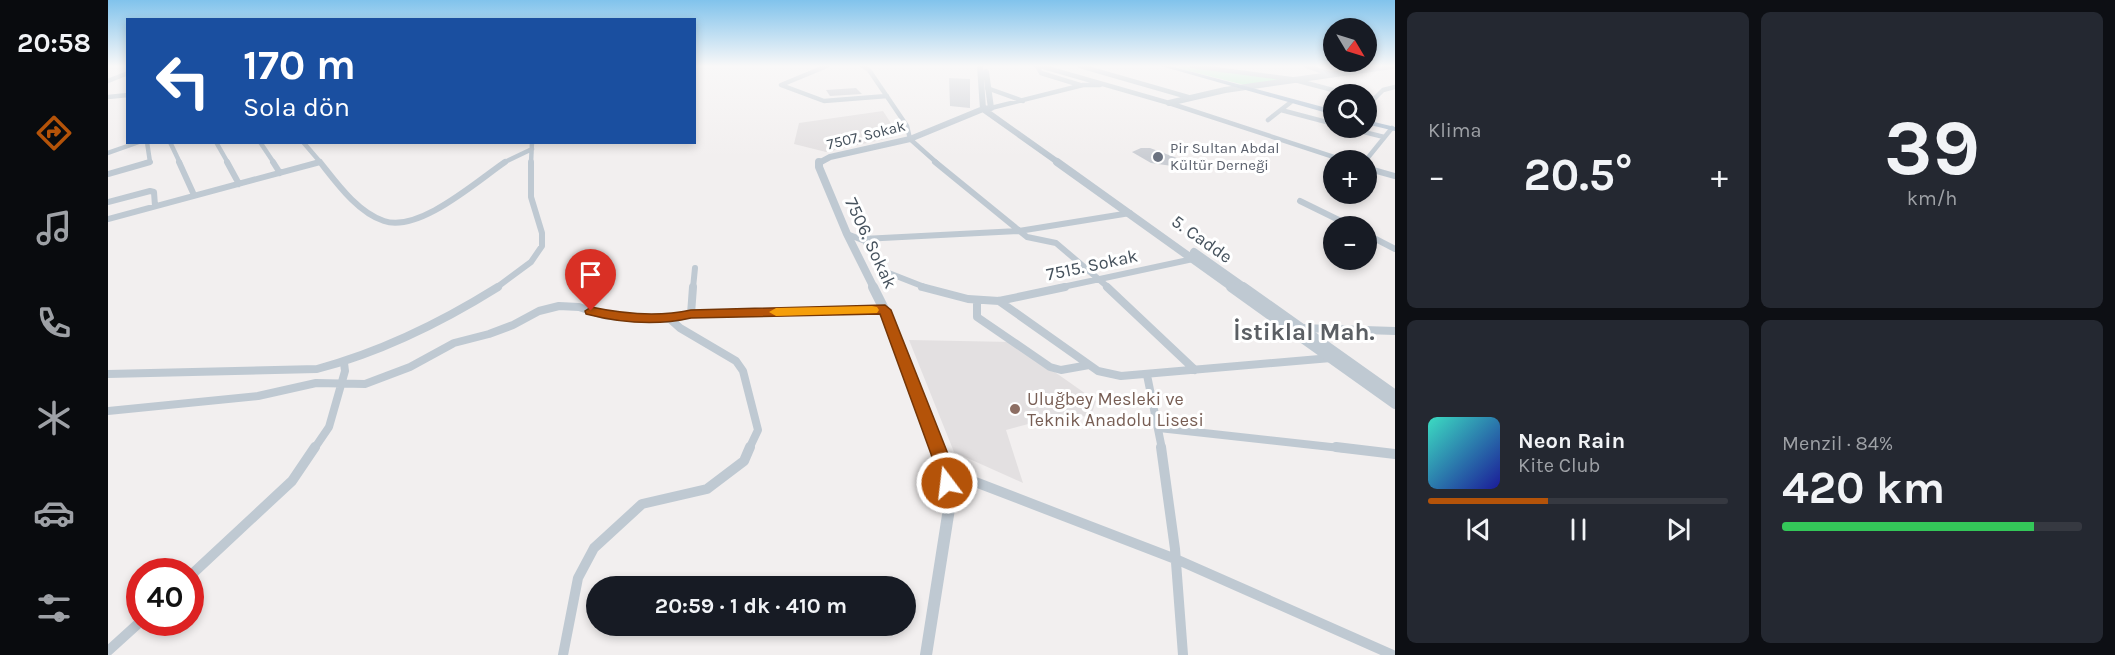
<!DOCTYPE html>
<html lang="tr">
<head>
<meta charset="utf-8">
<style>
	body { margin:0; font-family:Karla,sans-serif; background:#242831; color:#f1f3f6; height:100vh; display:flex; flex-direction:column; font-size:22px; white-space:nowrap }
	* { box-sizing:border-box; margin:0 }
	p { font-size:20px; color:#9ea1a6 }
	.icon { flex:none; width:33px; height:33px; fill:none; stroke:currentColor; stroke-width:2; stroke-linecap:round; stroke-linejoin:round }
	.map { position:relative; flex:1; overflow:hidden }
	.panel { display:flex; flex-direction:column; gap:12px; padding:12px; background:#0d0f14; width:720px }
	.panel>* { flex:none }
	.top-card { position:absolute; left:18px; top:18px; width:570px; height:126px; border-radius:0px; box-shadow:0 3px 9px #0003; background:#1a4fa0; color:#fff; overflow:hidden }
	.needle { width:39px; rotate:128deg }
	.buttons { position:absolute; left:1215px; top:18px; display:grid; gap:12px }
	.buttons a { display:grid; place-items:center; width:54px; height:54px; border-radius:50%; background:#171b24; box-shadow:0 3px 9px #0003; font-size:30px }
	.speed { position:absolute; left:18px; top:558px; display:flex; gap:12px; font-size:30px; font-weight:700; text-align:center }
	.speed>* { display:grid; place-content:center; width:78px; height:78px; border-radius:50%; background:#171b24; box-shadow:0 3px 9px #0003; line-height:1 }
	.speed .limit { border:9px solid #d22; background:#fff; color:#111 }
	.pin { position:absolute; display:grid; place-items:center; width:51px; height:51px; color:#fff; margin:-62px -26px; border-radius:50% 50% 50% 0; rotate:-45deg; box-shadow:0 0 6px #0007 }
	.pin .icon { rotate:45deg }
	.me { position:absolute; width:66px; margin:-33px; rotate:345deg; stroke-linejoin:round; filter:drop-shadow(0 0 4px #0008) }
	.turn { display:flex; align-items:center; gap:21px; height:126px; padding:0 18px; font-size:27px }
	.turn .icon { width:78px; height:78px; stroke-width:2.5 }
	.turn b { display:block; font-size:42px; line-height:51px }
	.big { font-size:45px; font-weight:700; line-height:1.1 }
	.panel .card { flex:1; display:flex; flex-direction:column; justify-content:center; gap:9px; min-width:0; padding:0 21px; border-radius:9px; background:#242831 }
	.panel .dial { align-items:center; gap:0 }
	.dial b { font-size:78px; line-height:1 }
	.song { display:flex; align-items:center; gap:18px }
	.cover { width:72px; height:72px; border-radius:9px; background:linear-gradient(135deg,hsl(170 70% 55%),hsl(240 70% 35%)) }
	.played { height:6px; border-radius:3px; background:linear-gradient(90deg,#b45309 40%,#363941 40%) }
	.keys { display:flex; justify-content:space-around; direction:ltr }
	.heat { display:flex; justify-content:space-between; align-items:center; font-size:33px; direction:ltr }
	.charge { height:9px; border-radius:4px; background:linear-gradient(90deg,#34c759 84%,#363941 0) }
	.panel .tiles { flex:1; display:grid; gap:12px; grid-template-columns:repeat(2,1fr) }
	.trip { position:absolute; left:478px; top:576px; width:330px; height:60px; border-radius:30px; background:#171b24; box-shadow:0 3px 9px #0003; font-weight:700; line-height:60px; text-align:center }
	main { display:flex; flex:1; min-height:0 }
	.tabs { display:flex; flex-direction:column; width:108px; justify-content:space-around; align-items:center; background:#090b0e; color:#9ea1a6 }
	.tabs .icon { width:42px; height:42px }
	.tabs .selected { color:#b45309 }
	.tabs b { font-size:27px; color:#f1f3f6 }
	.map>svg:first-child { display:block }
	.education { fill:#e3e0e1 }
	.green { fill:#bbf1d0 }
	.building { fill:#cbced4 }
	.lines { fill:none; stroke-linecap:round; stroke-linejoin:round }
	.minor-far3 { stroke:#bfc9d2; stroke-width:4.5 }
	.minor-far2 { stroke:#bfc9d2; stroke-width:6 }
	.minor-far1 { stroke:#bfc9d2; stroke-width:8 }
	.minor { stroke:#bfc9d2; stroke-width:10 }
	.tertiary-far3 { stroke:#bfc9d2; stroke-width:6 }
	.tertiary-far2 { stroke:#bfc9d2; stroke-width:8 }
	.tertiary-far1 { stroke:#bfc9d2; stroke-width:10 }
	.tertiary { stroke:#bfc9d2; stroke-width:12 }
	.primary { fill:#adbecf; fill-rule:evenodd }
	.route { fill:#b45309; stroke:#753606; stroke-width:1.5 }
	.slow { fill:#f59e0b }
	.worship-dot { fill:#6b7280; stroke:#fff; stroke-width:2 }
	.education-dot { fill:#8d6e63; stroke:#fff; stroke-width:2 }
	.labels { text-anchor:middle; stroke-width:6; stroke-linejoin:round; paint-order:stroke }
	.far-street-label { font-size:15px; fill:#46525d; stroke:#fff }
	.far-worship-label { font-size:15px; fill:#5b616d; stroke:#fff; text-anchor:start }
	.street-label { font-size:18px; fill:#46525d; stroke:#fff }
	.education-label { font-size:18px; fill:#785e54; stroke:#fff; text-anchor:start }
	.district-label { font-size:24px; font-weight:bold; fill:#5b5f64; stroke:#fff }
</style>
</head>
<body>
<main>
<nav class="tabs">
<b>20:58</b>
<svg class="icon selected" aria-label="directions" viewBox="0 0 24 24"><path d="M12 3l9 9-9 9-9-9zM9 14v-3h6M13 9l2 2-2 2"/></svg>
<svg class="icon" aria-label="music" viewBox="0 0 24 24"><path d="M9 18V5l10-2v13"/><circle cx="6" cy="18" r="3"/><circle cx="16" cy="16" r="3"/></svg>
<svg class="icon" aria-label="phone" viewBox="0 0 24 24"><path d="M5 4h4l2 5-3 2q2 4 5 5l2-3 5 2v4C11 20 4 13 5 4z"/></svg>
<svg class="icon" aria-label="climate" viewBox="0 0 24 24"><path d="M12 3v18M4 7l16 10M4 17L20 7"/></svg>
<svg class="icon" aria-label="car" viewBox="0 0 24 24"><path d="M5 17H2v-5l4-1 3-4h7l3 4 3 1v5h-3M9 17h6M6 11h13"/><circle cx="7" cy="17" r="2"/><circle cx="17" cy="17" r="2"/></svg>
<svg class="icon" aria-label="filters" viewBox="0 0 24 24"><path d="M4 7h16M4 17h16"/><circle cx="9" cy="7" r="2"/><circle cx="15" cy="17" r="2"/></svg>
</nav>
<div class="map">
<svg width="1287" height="655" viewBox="0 0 1287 655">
	<rect width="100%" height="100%" fill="#f2efef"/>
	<path class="education" d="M775,111L788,131L786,137L718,152L686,144L691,123Z
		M801,340L904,342L988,401L983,416L943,418L898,430L915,483L846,452Z"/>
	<path class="green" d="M1074,66L1175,79L1136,85L1070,68Z"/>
	<path class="building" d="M841,78L862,79V108L842,106Z
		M748,88L754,94L722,96L718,90Z
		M1033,148H1042L1093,167L1092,170L1043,163L1024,152Z"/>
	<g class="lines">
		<path class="minor-far3" d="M719,66L673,85L716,101L779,96
			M755,66L761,70L799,126L802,139L829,163
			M929,66L933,73L972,85
			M932,66L1061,103L1235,160
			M972,66L1080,97
			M1084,66L1183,79L1240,94
			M1199,66L1225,75
			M0,81L20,73
			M879,88L915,101
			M0,97L20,95
			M1258,107L1275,90L1287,87
			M883,108L975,85H992
			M1173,110L1226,124
			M1160,120L1183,102
			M1240,128L1276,137
			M62,142L72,163
			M108,142L120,163
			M152,142L166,163
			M195,142L213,163
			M0,153L31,142
			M1258,160L1284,128
			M37,163L42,162L39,142
			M207,163L212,162
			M395,163L424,149
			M423,163L424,142"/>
		<path class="minor-far2" d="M71,162L86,195
			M119,162L131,184
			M165,162L172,173
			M212,162C228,182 249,212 276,221C311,233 369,181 397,162
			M827,162L919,237L948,243L1001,288
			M1258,168L1287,176
			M0,174L42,162
			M1192,201L1243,226
			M0,202L42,191L46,192L47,206
			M0,219L212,162
			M739,234L757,241L773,270L819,288
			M1258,234L1287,249
			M755,239L911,231L1022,213
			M388,288L423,262L434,246V233L423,197V162
			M585,288L587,268
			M950,288L1085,259"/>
		<path class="minor-far1" d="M814,287L860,299L891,301L957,287
			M999,287L1087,370
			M869,301V317L942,367L953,370L981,365
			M891,301L990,371L1013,376L1223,358
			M583,314L585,287
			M562,319L572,328L628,361L635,371L650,430L641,449
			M1193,328L1287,331
			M0,374L209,369C273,352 334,322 390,287
			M1039,375L1054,449
			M0,411L150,396L208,383L257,384L302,367L346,343L381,334L405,325L431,311L451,306L471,307L495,315L511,317L562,319L583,314L777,310
			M1051,428L1241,449
			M206,449L221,427L237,371L236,363"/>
		<path class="minor" d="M1053,447L1067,549L1075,655
			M1228,447L1287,454
			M836,470L1070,560L1285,655
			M82,576L184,481L207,447
			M0,651L32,622
			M455,655L470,578L486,548L534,504L599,489L636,461L642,447"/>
		<path class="tertiary-far3" d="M872,66L875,109L951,163
			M878,72L883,108
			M1061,103L1117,90L1284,66
			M711,163L722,157L802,139L875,109L883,108"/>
		<path class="tertiary-far2" d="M711,162V167L739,234L766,288
			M949,162L1125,288
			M1086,252L1137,288"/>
		<path class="tertiary-far1" d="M765,287L783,323L830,449
			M1123,287L1287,404
			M1135,287L1287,395"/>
		<path class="tertiary" d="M818,655L843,496L830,447"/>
		<path class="primary" d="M1053,66H1062L1226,110V115Z
			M1258,120L1287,127V131L1258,124Z"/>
	</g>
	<linearGradient id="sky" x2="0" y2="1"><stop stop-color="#81c3ec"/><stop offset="0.42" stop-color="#f9f8f8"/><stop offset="1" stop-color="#f9f8f8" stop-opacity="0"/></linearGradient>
	<rect width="1287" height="157" fill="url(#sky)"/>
	<path class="route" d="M777,305L783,310L840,454L848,483L845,488L839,490L833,488L823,454L772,314L583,318C548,326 513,323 478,314L477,311L483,307C516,314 550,317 583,310Z"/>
	<path class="slow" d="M764,306L769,307L771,310L769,313L668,316L661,312L668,308Z"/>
	<circle class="worship-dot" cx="1050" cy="157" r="6"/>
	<circle class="education-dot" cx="907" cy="409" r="6"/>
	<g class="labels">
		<g class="far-street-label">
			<text transform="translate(758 135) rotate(-14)" y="5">7507. Sokak</text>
		</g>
		<g class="far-worship-label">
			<text x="1062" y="153">Pir Sultan Abdal<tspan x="1062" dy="17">Kültür Derneği</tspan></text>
		</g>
		<g class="street-label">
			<text transform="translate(1094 239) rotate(35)" y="6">5. Cadde</text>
			<text transform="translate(763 243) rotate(65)" y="6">7506. Sokak</text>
			<text transform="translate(984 265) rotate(-12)" y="6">7515. Sokak</text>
		</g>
		<g class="education-label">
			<text x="919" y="405">Uluğbey Mesleki ve<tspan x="919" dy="21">Teknik Anadolu Lisesi</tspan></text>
		</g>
		<g class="district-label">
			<text x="1196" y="340">İstiklal Mah.</text>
		</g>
	</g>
</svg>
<div class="buttons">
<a><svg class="needle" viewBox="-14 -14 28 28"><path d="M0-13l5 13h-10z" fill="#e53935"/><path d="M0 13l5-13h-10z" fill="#9ea1a6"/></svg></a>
<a><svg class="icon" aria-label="search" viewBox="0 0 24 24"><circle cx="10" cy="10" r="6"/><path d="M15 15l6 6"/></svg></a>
<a>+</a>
<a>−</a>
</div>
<div class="speed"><div class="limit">40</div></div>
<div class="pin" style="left:483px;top:311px;background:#d93025"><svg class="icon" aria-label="arrive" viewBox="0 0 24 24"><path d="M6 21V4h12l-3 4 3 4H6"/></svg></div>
<svg class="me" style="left:839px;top:483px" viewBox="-20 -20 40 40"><circle r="17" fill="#b45309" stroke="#fff" stroke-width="3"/><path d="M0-11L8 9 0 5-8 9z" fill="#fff"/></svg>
<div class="trip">20:59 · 1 dk · 410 m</div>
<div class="top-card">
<div class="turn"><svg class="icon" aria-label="left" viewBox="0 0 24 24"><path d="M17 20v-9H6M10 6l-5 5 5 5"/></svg><div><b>170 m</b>Sola dön</div></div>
</div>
</div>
<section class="panel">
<div class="tiles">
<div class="card"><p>Klima</p>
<div class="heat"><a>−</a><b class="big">20.5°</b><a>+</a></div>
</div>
<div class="card dial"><b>39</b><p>km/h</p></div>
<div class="card">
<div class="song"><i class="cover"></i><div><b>Neon Rain</b><p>Kite Club</p></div></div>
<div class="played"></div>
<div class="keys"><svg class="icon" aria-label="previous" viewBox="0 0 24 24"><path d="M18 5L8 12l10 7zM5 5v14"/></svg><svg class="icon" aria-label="pause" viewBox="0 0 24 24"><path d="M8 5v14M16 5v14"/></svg><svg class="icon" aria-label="next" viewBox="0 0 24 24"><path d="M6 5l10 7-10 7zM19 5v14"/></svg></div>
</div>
<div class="card"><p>Menzil · 84%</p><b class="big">420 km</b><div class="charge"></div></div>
</div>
</section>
</main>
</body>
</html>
